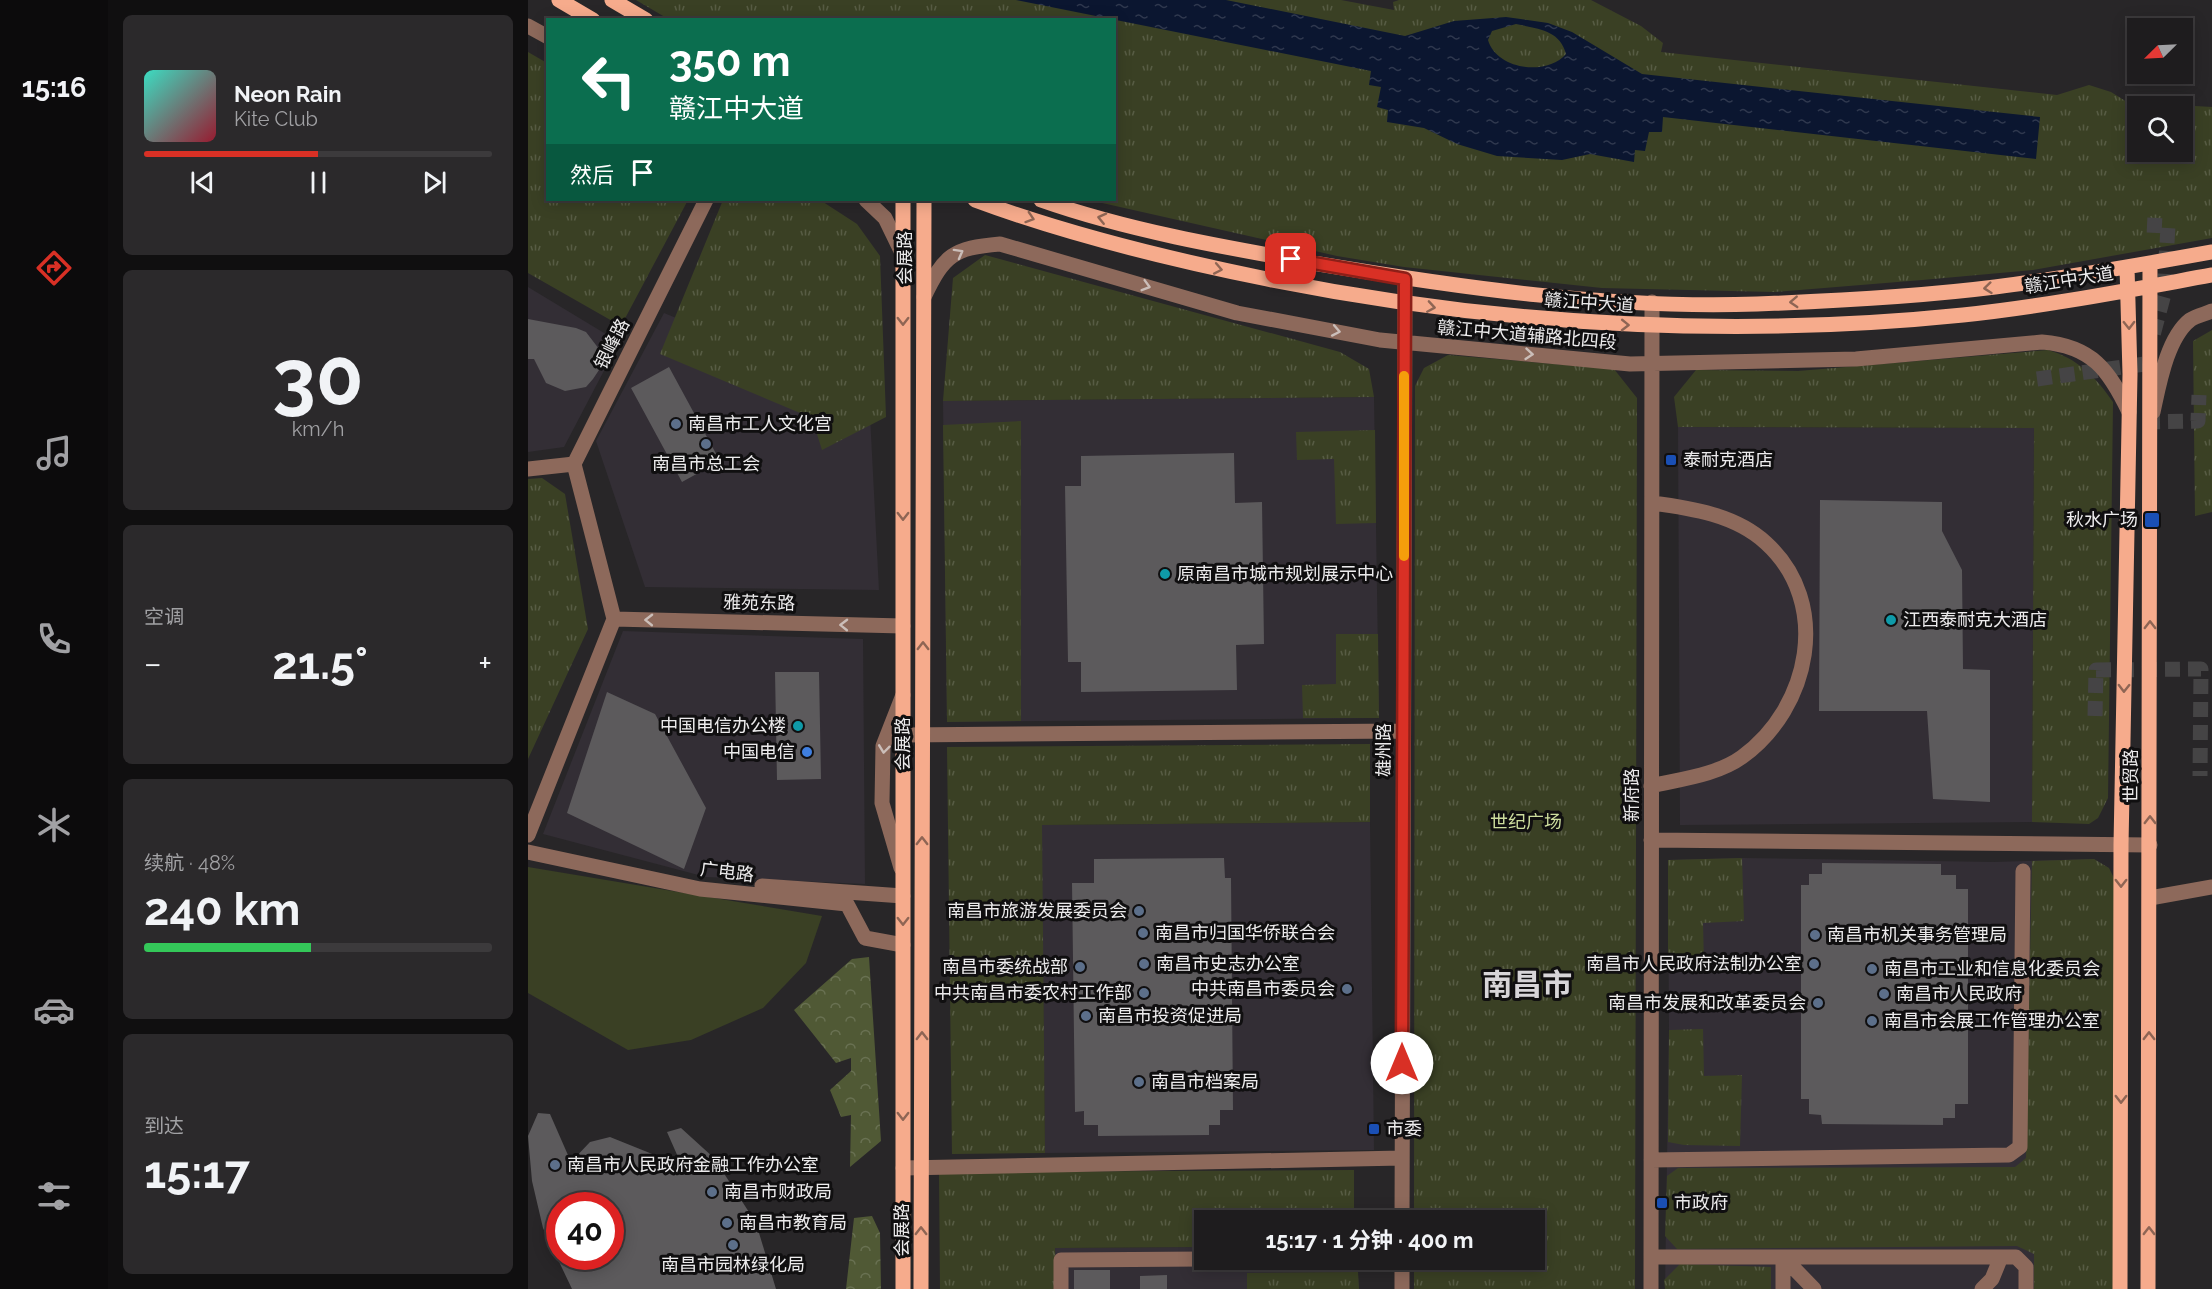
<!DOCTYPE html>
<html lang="zh">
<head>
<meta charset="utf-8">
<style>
	body { margin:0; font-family:Raleway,"Noto Sans SC",sans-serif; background:#2b292b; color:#f1f3f6; height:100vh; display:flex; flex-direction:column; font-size:22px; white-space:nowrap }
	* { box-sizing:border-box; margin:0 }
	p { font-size:20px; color:#a1a1a4 }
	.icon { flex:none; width:33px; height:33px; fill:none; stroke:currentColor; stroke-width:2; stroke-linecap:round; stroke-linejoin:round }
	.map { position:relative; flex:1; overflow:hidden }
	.panel { display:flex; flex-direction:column; gap:15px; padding:15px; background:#100f10; width:420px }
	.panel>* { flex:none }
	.banner { position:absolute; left:18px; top:18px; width:570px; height:183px; border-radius:0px; box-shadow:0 3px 15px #0003,0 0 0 2px #3c3a3c; background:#0b6e4f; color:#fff; overflow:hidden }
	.needle { width:39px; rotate:246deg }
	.buttons { position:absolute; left:1599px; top:18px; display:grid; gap:12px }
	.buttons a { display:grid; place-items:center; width:66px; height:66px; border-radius:0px; background:#1e1c1e; box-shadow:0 3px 15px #0003,0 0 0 2px #3c3a3c; font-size:30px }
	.speed { position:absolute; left:18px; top:1192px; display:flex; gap:12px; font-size:30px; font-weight:700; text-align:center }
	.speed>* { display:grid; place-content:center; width:78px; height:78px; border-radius:50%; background:#1e1c1e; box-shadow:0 3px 15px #0003,0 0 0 2px #3c3a3c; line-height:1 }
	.speed .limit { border:9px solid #d22; background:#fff; color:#111 }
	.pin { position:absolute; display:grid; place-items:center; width:51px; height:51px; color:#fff; margin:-26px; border-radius:12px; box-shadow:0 3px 9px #0006 }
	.me { position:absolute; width:66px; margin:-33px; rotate:0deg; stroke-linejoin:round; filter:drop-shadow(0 0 4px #0008) }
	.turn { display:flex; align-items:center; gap:21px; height:126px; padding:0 24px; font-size:27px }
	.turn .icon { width:78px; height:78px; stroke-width:2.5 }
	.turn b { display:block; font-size:42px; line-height:51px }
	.then { display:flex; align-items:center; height:57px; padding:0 24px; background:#0003; gap:12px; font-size:22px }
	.big { font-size:45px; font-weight:700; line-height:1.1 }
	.panel .widget { flex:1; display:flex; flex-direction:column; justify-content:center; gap:9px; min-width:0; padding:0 21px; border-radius:9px; background:#2b292b }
	.panel .dial { align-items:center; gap:0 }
	.dial b { font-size:78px; line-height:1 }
	.song { display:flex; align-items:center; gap:18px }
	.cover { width:72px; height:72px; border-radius:9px; background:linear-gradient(135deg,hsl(170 70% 55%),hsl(350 70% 35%)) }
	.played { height:6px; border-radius:3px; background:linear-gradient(90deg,#d93025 50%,#3c3a3c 50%) }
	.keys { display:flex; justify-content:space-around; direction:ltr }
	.heat { display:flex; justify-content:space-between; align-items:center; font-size:33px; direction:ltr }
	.charge { height:9px; border-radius:4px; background:linear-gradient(90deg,#34c759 48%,#3c3a3c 0) }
	.trip { position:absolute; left:666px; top:1210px; width:351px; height:60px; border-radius:0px; background:#1e1c1e; box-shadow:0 3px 15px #0003,0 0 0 2px #3c3a3c; font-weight:700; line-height:60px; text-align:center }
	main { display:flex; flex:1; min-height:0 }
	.dock { display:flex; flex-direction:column; width:108px; justify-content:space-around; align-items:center; background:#0c0b0c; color:#a1a1a4 }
	.dock .icon { width:42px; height:42px }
	.dock .on { color:#d93025 }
	.dock b { font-size:27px; color:#f1f3f6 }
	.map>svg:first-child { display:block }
	.built { fill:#332e35 }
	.grass { fill:#3a4024 }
	.forest { fill:url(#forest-crowns) }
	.park { fill:url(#park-tufts); fill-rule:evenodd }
	.water { fill:url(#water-ripples); fill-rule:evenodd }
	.building { fill:#5c5a5c; fill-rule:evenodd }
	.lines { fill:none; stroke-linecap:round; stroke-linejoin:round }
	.minor-tunnel { stroke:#454445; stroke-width:15; stroke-dasharray:15 8; stroke-linecap:butt }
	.minor { stroke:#8d695b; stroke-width:15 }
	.major { stroke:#f6ab8c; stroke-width:15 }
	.oneway { stroke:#8e6554 }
	.oneway2 { stroke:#cbbeb9 }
	.route-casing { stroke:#8d1f18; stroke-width:15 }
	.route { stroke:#d93025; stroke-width:10 }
	.slow { stroke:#f59e0b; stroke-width:10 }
	.service-dot { fill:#5c6f8a; stroke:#100f10; stroke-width:2 }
	.transit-dot { fill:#1a4fb4; stroke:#100f10; stroke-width:2 }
	.culture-dot { fill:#0f9aa8; stroke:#100f10; stroke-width:2 }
	.shop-dot { fill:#3f7fe0; stroke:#100f10; stroke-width:2 }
	.labels { text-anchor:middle; stroke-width:6; stroke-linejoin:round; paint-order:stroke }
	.street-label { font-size:18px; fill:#ecebec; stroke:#100f10 }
	.poi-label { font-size:18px; fill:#ecebec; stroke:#100f10; text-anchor:start }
	.park-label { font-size:18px; fill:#cddd9d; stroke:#100f10 }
	.town-label { font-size:30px; font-weight:bold; fill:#d7d5d8; stroke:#100f10 }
</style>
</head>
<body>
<main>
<nav class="dock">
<b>15:16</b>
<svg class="icon on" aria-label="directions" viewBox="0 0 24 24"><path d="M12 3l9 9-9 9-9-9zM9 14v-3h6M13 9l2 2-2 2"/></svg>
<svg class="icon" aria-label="music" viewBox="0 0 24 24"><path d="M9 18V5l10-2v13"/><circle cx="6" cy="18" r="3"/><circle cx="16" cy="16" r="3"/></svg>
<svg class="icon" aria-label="phone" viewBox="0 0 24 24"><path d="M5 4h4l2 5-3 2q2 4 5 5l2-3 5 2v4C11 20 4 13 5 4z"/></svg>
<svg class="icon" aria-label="climate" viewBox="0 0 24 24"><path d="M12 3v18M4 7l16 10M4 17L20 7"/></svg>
<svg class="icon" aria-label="car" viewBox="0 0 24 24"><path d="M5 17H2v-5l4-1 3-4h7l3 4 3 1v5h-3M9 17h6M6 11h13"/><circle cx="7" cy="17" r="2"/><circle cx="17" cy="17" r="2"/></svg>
<svg class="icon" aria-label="filters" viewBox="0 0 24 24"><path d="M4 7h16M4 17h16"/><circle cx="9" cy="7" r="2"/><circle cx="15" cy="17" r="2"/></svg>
</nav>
<section class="panel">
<div class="widget">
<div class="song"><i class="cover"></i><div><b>Neon Rain</b><p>Kite Club</p></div></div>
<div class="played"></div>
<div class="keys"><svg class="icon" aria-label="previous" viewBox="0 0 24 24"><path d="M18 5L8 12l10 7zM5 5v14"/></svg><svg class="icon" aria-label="pause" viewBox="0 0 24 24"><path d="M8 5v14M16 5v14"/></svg><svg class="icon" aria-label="next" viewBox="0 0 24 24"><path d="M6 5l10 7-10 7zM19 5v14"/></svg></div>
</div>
<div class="widget dial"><b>30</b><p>km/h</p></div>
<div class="widget"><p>空调</p>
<div class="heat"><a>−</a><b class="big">21.5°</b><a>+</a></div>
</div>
<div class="widget"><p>续航 · 48%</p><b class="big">240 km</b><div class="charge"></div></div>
<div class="widget"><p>到达</p><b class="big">15:17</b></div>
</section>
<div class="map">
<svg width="1684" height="1289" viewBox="0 0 1684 1289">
	<defs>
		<pattern id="forest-crowns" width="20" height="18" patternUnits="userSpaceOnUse" patternTransform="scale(1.5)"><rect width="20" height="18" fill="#505935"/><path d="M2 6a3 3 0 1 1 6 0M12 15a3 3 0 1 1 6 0" fill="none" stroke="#697152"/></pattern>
		<pattern id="park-tufts" width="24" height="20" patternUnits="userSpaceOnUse" patternTransform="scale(1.5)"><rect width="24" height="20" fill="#3a4024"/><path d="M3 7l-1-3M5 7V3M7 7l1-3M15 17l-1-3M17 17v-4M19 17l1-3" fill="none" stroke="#575c44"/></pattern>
		<pattern id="water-ripples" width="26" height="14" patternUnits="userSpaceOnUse" patternTransform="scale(1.5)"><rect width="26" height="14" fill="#0b1630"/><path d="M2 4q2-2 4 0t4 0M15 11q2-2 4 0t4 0" fill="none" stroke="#2f384e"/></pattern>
	</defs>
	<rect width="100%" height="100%" fill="#282628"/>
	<path class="built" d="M0,287L91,342L36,447L0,452Z
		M136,313L341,396L351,590L117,587L68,441Z
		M846,397L851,718L419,722L415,401Z
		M1150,427L1506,428L1504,822L1152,825Z
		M95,631L335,639L337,884L178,877L15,834Z
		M842,822L846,1150L517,1153L513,825Z
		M1214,858L1466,862L1566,859L1581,868L1587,1289H1137L1141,1030L1140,860Z
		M676,1247V1260H829L831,1289H528L527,1248Z"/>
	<path class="grass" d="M0,867L294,916L278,963L235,1008L163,1040L100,1050L0,993Z"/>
	<path class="forest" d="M341,957L353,1141L322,1167L323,1115L313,1117L302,1090L323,1071V1058L308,1063L266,1010L324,959Z
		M344,1216L352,1233L353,1289H318L326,1218Z"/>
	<path class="park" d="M108,0H813L866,10L865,2L871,0H1063L1113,26L1135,43L1133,52L1529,95L1561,85L1583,92L1599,102L1684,107V238L1505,270L1394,280L1247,292L1074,288L876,267L809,256L561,200H586V20H142ZM1610,106H1654V152H1610Z
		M0,52L19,63L20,200H160L93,326L0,273Z
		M195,200H292L329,224L352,256L358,417L294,450L284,418L132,354Z
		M457,255L812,352L841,369L846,397L415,401L425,278Z
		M1684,330V512L1667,516L1665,341Z
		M1520,350C1549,358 1568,377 1585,402L1580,798L1570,818L1561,824L1504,822L1506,428L1150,427L1146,397L1168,370L1270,371Z
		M920,355L1086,369L1109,398L1107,1289H886V1260H1006V1221H886L887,386L896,368Z
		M493,421V721L419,722L415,425Z
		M847,430L848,523L808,524L806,459L769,460L768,432Z
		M14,478L37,494L60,629L0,759V479Z
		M808,634H850L851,718H775L774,685L808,684Z
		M842,744V822L514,825L517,1153L424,1154L419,747Z
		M1214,858L1216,921L1175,923L1176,964L1140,963V860Z
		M1566,859L1581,868L1586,878L1587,1289H1506V1254L1489,1246L1149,1249L1137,1236L1139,1176L1150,1168L1487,1167L1498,1158L1504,861Z
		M1175,1029L1176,1076L1214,1075L1212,1146L1156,1145L1140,1142L1141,1030Z
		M826,1170V1221H676V1247L527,1248L528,1289H412L411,1172Z
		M1152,1264L1243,1267V1289H1137L1136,1280Z
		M830,1272L831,1289H719V1273Z"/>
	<path class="water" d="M488,0H698L877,36L926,21L978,17L1020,23L1044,32L1114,74L1512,117L1508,159L1135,117L1134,132H1121L1117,151L1107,150L1106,162L1062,154L1034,160L969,156L929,144L896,128L859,122L860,110L849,107L853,87L841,85L843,71ZM988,24C1010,29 1032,30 1038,54C1018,77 968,69 960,40L964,31Z"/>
	<path class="building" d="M0,319L48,328L58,332L71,349V370L65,379L58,387L37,391L18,383L6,359H0Z
		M141,367L192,461L154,482L103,388Z
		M706,453L707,503L734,502L736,644L708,645L709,690L553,692V662H540L537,486H553V456Z
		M1292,500L1414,502V531L1434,570L1435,669L1462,670V802L1405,799L1399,711H1291Z
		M247,672H291L293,779L249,780Z
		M79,692L127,714L178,808L156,869L39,813Z
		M696,858L697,878H703L705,1110H692V1125H681V1135L570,1136V1125H556V1111L547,1112L544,883H566V859Z
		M1294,863L1413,864V875H1428V889H1440V1104H1427V1118H1415V1125L1294,1124L1293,1115L1281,1114V1099H1273V885H1281V874H1294Z
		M10,1113L22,1114L43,1162L62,1142L82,1137L154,1166L139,1132L153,1128L186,1158L228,1223L248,1289H44L15,1228L4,1181L0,1136ZM32,1206H82V1257H32Z
		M546,1270H582V1289H546Z
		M639,1275V1289H612V1276Z"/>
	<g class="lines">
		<path class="minor-tunnel" d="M1619,225L1640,226L1636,294L1625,335
			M1509,379L1617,364
			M1617,422L1670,421L1671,395
			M1567,716L1568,670L1673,669L1672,776"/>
		<path class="minor" d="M0,26L20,37
			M338,200L357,218L374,253
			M396,297C416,255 425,248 472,244L709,313L852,340L1102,364L1328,359L1514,342C1564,346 1581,370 1601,412
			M1625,412C1631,385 1639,338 1662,320C1668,316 1677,314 1684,311
			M0,469L46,464L178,200
			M86,619L375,626
			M375,735L875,731
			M1123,786C1153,779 1189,775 1214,757C1282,708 1304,603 1238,543C1208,515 1163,508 1124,503
			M0,835L86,619L46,464
			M1123,840L1622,845
			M0,852L172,889L319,904L337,938L375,945
			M373,868L354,803L355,746L375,695
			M234,886L375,896
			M1622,898L1684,887
			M1123,1160L1481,1155L1492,1147L1495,871
			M375,1168L874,1158
			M874,1221L877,279
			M1123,1257H1488L1498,1267V1289
			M533,1289V1260L676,1259
			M874,1289V1260
			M1123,1289L1124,302
			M1255,1289V1257L1286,1289
			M1454,1289L1464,1279L1473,1257"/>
		<path class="major" d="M31,0L65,20
			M84,0L118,20
			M447,200C541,235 640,259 739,279C969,325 1200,339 1435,315C1519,306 1601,290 1684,275
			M513,200C601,231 700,248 791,264C935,288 1082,309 1229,304C1308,301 1388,297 1467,287C1539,278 1612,265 1684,252
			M375,1289V200
			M393,1289L396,200
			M1592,1289L1593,845L1602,374L1599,267
			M1620,1289L1622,263"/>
	</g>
	<defs><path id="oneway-chevron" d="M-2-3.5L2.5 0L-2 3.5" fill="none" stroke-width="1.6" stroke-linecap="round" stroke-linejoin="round" transform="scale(1.5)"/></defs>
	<g class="oneway">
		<use href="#oneway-chevron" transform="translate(502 218) rotate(18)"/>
		<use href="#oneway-chevron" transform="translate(574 218) rotate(-167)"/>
		<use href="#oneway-chevron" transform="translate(690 269) rotate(11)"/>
		<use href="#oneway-chevron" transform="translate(1460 288) rotate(174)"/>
		<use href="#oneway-chevron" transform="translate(1266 302) rotate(177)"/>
		<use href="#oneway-chevron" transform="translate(903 307) rotate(9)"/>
		<use href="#oneway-chevron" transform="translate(375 321) rotate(90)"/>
		<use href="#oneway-chevron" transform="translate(1097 325) rotate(1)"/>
		<use href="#oneway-chevron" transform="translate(1601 325) rotate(89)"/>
		<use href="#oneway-chevron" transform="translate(375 516) rotate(90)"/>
		<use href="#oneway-chevron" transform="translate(1622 625) rotate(-90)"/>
		<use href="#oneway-chevron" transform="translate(395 646) rotate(-90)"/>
		<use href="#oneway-chevron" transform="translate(1596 688) rotate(91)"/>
		<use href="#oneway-chevron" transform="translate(1622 820) rotate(-90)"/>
		<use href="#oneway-chevron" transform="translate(394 841) rotate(-90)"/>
		<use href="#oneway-chevron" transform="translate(1593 883) rotate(90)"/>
		<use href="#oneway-chevron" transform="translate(375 921) rotate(90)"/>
		<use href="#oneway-chevron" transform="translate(394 1036) rotate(-90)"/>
		<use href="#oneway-chevron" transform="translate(1621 1036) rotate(-90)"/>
		<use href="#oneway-chevron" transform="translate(1593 1099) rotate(90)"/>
		<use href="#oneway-chevron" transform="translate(375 1116) rotate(90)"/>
		<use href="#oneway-chevron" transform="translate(393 1231) rotate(-90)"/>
		<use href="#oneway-chevron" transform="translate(1621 1231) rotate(-90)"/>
	</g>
	<g class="oneway2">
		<use href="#oneway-chevron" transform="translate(431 253) rotate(-29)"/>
		<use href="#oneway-chevron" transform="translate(618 286) rotate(16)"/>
		<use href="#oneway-chevron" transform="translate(808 331) rotate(11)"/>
		<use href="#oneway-chevron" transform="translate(1001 354) rotate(5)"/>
		<use href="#oneway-chevron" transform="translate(121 620) rotate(-179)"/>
		<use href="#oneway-chevron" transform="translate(316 625) rotate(-179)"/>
		<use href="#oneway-chevron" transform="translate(356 749) rotate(97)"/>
	</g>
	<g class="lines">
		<g class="route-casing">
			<path id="route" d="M763,259L877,279L874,1063"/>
		</g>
		<use href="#route" class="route"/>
		<path class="slow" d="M876,556V376"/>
	</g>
	<g class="service-dot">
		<circle cx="148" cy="424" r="6"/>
		<circle cx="178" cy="444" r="6"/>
		<circle cx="611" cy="911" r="6"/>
		<circle cx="615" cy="933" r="6"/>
		<circle cx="1287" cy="935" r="6"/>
		<circle cx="616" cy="964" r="6"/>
		<circle cx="1286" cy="964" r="6"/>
		<circle cx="552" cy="967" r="6"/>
		<circle cx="1344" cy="969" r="6"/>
		<circle cx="819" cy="989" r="6"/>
		<circle cx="616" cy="993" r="6"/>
		<circle cx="1356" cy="994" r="6"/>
		<circle cx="1290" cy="1003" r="6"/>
		<circle cx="558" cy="1016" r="6"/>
		<circle cx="1344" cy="1021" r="6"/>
		<circle cx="611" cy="1082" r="6"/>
		<circle cx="27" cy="1165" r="6"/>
		<circle cx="184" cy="1192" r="6"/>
		<circle cx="199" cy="1223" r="6"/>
		<circle cx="205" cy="1245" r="6"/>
	</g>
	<g class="transit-dot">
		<rect x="1137" y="454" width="12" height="12" rx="3"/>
		<rect x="1616" y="512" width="16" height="16" rx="3"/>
		<rect x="840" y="1123" width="12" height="12" rx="3"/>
		<rect x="1128" y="1197" width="12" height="12" rx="3"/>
	</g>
	<g class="culture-dot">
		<circle cx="637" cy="574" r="6"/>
		<circle cx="1363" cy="620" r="6"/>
		<circle cx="270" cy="726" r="6"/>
	</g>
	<circle class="shop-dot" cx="279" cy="752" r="6"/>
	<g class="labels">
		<g class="street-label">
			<text transform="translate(377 258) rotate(-90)" y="6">会展路</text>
			<text transform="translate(1541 280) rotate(-9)" y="6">赣江中大道</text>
			<text transform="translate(1061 303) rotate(4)" y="6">赣江中大道</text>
			<text transform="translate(999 335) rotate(5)" y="6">赣江中大道辅路北四段</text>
			<text transform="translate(84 344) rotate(-63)" y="6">银峰路</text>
			<text transform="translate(231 603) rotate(1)" y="6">雅苑东路</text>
			<text transform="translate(375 744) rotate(-90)" y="6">会展路</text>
			<text transform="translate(856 750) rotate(-90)" y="6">雄州路</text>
			<text transform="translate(1603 776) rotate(-90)" y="6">世贸路</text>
			<text transform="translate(1104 795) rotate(-90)" y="6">新府路</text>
			<text transform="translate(199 872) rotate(7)" y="6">广电路</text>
			<text transform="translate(374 1230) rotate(-90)" y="6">会展路</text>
		</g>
		<g class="poi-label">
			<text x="160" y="430">南昌市工人文化宫</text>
			<text x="1155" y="466">泰耐克酒店</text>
			<text x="178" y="470" text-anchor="middle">南昌市总工会</text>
			<text x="1610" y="526" text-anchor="end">秋水广场</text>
			<text x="649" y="580">原南昌市城市规划展示中心</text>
			<text x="1375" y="626">江西泰耐克大酒店</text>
			<text x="258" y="732" text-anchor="end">中国电信办公楼</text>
			<text x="267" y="758" text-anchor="end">中国电信</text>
			<text x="599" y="917" text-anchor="end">南昌市旅游发展委员会</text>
			<text x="627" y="939">南昌市归国华侨联合会</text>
			<text x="1299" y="941">南昌市机关事务管理局</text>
			<text x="628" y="970">南昌市史志办公室</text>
			<text x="1274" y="970" text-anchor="end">南昌市人民政府法制办公室</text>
			<text x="540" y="973" text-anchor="end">南昌市委统战部</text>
			<text x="1356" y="975">南昌市工业和信息化委员会</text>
			<text x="807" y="995" text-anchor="end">中共南昌市委员会</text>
			<text x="604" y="999" text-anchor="end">中共南昌市委农村工作部</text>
			<text x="1368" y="1000">南昌市人民政府</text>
			<text x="1278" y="1009" text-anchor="end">南昌市发展和改革委员会</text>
			<text x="570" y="1022">南昌市投资促进局</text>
			<text x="1356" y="1027">南昌市会展工作管理办公室</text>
			<text x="623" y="1088">南昌市档案局</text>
			<text x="858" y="1135">市委</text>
			<text x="39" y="1171">南昌市人民政府金融工作办公室</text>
			<text x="196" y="1198">南昌市财政局</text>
			<text x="1146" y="1209">市政府</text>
			<text x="211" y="1229">南昌市教育局</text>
			<text x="205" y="1271" text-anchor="middle">南昌市园林绿化局</text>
		</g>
		<g class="park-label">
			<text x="998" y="828">世纪广场</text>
		</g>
		<g class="town-label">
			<text x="999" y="995">南昌市</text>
		</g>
	</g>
</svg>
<div class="buttons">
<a><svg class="needle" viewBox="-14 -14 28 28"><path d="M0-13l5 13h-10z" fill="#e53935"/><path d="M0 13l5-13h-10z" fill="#a1a1a4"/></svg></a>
<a><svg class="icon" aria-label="search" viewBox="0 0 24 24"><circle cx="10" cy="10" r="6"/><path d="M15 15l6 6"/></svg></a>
</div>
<div class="speed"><div class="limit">40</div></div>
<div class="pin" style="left:763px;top:259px;background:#d93025"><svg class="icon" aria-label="arrive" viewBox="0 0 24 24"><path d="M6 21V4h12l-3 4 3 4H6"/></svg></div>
<svg class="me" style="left:874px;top:1063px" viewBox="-20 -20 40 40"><circle r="19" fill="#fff"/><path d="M0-13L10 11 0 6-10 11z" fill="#d93025"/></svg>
<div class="trip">15:17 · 1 分钟 · 400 m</div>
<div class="banner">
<div class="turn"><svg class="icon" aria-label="left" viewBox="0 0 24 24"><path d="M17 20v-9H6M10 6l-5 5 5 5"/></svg><div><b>350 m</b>赣江中大道</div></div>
<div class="then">然后<svg class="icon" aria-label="arrive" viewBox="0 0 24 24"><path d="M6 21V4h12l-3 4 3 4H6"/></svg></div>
</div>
</div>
</main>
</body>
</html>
